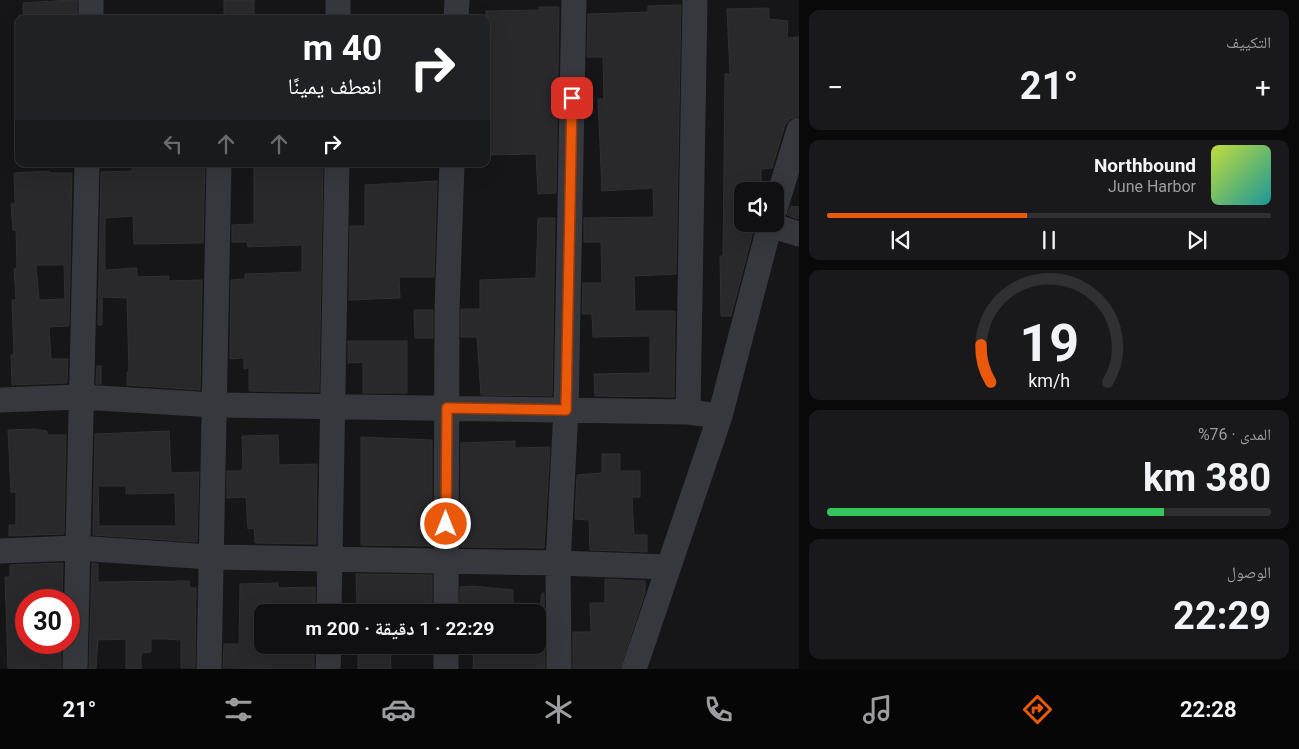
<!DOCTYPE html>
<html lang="ar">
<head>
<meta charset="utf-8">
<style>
	body { margin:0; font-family:Roboto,"Noto Naskh Arabic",sans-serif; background:#19191b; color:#f1f3f6; direction:rtl; height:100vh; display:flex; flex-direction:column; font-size:19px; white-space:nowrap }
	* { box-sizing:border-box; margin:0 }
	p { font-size:16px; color:#9c9d9f }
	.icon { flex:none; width:28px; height:28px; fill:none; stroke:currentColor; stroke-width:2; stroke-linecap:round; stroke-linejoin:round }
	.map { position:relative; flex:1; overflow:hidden; direction:ltr }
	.details { display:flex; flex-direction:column; gap:10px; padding:10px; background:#09090a; width:500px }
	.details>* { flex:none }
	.banner { position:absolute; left:15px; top:15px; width:475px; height:152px; border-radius:10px; box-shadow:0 5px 20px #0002,0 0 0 1px #303032; direction:rtl; background:#202124; color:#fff; overflow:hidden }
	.fabs { position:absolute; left:734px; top:182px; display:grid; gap:10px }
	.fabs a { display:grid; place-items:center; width:50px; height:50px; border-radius:10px; background:#101012; box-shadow:0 5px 20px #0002,0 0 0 1px #303032; font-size:25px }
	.speed { position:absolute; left:15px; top:589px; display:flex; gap:10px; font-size:25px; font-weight:700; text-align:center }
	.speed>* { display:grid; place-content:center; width:65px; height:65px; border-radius:50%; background:#101012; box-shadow:0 5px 20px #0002,0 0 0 1px #303032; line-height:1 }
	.speed .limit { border:8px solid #d22; background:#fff; color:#111 }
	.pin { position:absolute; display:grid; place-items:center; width:42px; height:42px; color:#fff; margin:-21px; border-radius:10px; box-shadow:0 2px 8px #0006 }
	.me { position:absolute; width:55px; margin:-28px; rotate:0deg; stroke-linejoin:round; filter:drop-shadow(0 0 4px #0008) }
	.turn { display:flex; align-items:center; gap:18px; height:105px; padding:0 25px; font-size:22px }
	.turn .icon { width:65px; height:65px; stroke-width:2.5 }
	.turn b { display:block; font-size:35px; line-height:42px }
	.lanes { display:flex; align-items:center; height:48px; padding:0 25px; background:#0003; justify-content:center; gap:25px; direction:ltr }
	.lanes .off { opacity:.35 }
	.big { font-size:38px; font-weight:700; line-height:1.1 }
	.details .card { flex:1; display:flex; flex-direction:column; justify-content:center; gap:8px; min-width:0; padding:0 18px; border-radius:10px; background:#19191b }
	.details .dial { align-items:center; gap:0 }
	.dial svg { height:130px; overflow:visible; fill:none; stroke:#303032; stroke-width:7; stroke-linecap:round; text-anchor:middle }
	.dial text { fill:#f1f3f6; stroke:none }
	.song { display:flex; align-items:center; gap:15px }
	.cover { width:60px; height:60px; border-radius:8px; background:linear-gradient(135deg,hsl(70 70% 55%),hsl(180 70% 35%)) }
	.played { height:5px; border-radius:2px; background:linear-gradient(90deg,#ea580c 45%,#303032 45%) }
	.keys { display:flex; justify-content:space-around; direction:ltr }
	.heat { display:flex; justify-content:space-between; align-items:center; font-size:28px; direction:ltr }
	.charge { height:8px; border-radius:4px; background:linear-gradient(90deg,#34c759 76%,#303032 0) }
	.trip { position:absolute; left:254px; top:604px; width:292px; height:50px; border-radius:10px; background:#101012; box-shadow:0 5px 20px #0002,0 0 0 1px #303032; font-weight:700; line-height:50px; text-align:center; direction:rtl }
	.menu { display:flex; height:80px; justify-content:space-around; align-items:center; background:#060607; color:#9c9d9f }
	.menu .icon { width:35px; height:35px }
	.menu .current { color:#ea580c }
	.menu b { font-size:22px; color:#f1f3f6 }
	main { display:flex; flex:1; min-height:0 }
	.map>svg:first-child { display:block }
	.building { fill:#29292c; stroke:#303034; fill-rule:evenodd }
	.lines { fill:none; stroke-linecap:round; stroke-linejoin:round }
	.minor { stroke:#37383d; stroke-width:25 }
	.route-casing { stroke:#983908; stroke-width:12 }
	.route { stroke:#ea580c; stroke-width:9 }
</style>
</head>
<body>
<main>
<section class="details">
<div class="card"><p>التكييف</p>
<div class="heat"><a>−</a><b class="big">21°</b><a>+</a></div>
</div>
<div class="card">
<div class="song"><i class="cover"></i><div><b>Northbound</b><p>June Harbor</p></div></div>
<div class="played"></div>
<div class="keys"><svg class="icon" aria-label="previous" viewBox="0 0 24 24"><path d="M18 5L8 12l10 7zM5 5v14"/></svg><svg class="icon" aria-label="pause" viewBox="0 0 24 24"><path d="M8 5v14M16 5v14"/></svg><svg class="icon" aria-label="next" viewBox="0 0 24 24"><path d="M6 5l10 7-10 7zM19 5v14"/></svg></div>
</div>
<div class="card dial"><svg viewBox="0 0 100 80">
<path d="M14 69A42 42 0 1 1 86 69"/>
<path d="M14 69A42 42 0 0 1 8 46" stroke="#ea580c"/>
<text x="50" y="56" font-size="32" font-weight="700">19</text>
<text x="50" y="72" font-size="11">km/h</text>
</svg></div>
<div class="card"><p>المدى · 76%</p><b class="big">380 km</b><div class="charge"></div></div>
<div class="card"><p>الوصول</p><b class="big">22:29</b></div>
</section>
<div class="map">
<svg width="799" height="669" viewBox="0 0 799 669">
	<rect width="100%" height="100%" fill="#161618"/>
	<path class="building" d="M70,0H77V19H23V3Z
		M224,0H254V19H224Z
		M681,5L676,274L634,276L635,311H675L674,397L595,396L594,374L650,373V336L593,337L592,314H582L583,283H602L601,242H584V218L654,217L653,188L602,191L598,99H604L603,57H587L588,14L648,12V6Z
		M539,7H559L556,193L538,194L536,154L486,155V11L539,10Z
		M769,8V19L788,21L787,38L799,37V116L790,119L785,125L772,168L761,169V190L742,191V224H755L731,316H721L720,256H723L725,74H730L727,9Z
		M132,164H205L203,243L134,244L133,216L105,218V270L137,268V277L169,276V281L202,280L200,390L127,385V372H129L127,298L102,297V325H98L101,172L132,171Z
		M254,164H323L319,392L249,391V368L244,369V358L230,359L231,280L245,279V274L302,272V245L248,247L247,242H232V225L254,224Z
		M49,171L50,173H72L69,326L49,327L51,359H68L67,383L12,385L11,355H14L12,300H16L14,269L17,268L16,230H13L11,204L15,203L14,173ZM36,265H64L65,299L39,300Z
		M437,181L434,277H399L400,298L349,300L350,226H365V185Z
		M791,206L799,207L798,219L787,215Z
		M538,218H555L552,396L481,395L477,337H461V309H480V280L536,278Z
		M414,310H433V338H415Z
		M348,341H407V393H363V362L348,363Z
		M97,366H101V384H96Z
		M33,429L47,431V435H66L64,534L9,536V525H16V492H11L8,430Z
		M169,431L171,473L199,472L197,542L93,535L95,434ZM98,486H126V494L175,493L176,526H99Z
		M278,435L279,465L317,464L316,544L255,543L254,528L248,529L246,497L227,498V471H241L243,468L242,436Z
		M361,437L432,440V546L361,545Z
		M515,441V448L550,447L544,548L461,547V443Z
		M602,454H620V471H640V497H632L634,535H647V552L590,550L589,520L575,519L577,475L602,473Z
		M63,563L62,600H26V642H61V669H8L5,577H10V565Z
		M92,563L98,564V582L189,581L190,588H196L195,668H181V640L166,639H151V652L141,653V669H126V639L98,640L96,669H89Z
		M356,574L432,575V612H408V608L357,609Z
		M605,579L645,581V593L620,669H573V632H591L590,603H605Z
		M278,583V588L315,587V612H294V606H262V645H279V650H314V669L223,668L224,644H239L240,584Z
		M473,586L513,590V612H460V587Z
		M542,593H544L545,669H473L474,645H538V621Z
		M358,645H390L391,669H358Z"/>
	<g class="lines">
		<path class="minor" d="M91,19V0
			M338,19V0
			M456,19L457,0
			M775,209L799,130
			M770,225L799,234
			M0,400L81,397L215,405L688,412L720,416
			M688,412L695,0
			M0,551L77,548L211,557L558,563L668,567
			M329,612L337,164
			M446,612L447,310L452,164
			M446,645V669
			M75,669L87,164
			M209,669L219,164
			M328,669L329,645
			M559,669L558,563L566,410L574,0
			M634,669L720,416L770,224"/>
	</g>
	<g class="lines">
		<g class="route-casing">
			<path id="route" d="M446,524L447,408L566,410L572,98"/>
		</g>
		<use href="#route" class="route"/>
	</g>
</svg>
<div class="fabs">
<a><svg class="icon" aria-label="sound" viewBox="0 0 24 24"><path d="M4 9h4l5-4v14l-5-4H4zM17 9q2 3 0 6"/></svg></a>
</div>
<div class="speed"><div class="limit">30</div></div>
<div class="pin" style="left:572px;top:98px;background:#d93025"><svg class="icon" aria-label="arrive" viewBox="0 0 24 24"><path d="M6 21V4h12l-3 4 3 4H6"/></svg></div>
<svg class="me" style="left:446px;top:524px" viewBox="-20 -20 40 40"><circle r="17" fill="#ea580c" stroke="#fff" stroke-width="3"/><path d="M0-11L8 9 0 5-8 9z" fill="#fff"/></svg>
<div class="trip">22:29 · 1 دقيقة · 200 m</div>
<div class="banner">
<div class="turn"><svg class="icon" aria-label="right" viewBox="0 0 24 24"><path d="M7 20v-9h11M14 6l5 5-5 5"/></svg><div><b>40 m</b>انعطف يمينًا</div></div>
<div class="lanes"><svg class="icon off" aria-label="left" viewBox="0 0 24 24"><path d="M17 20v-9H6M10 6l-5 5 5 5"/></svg><svg class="icon off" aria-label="ahead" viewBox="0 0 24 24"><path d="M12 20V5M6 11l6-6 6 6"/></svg><svg class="icon off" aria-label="ahead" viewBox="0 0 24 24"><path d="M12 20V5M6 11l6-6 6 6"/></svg><svg class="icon" aria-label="right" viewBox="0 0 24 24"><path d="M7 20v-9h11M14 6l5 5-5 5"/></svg></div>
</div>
</div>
</main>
<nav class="menu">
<b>22:28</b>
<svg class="icon current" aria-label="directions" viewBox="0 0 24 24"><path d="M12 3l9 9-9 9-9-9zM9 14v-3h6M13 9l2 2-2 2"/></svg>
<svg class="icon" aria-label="music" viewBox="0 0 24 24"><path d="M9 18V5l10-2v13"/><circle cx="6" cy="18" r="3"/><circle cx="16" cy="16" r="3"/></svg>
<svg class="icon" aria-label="phone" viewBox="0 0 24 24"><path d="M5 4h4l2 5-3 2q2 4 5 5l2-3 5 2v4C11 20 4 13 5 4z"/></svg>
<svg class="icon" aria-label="climate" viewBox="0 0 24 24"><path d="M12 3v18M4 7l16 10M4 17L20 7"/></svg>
<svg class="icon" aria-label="car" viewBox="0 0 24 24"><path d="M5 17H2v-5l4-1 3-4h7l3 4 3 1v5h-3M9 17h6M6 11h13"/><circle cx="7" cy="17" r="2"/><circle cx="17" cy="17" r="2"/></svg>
<svg class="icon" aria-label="filters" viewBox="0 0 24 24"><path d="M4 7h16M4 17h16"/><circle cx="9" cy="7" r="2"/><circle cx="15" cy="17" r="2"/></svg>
<b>21°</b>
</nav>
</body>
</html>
